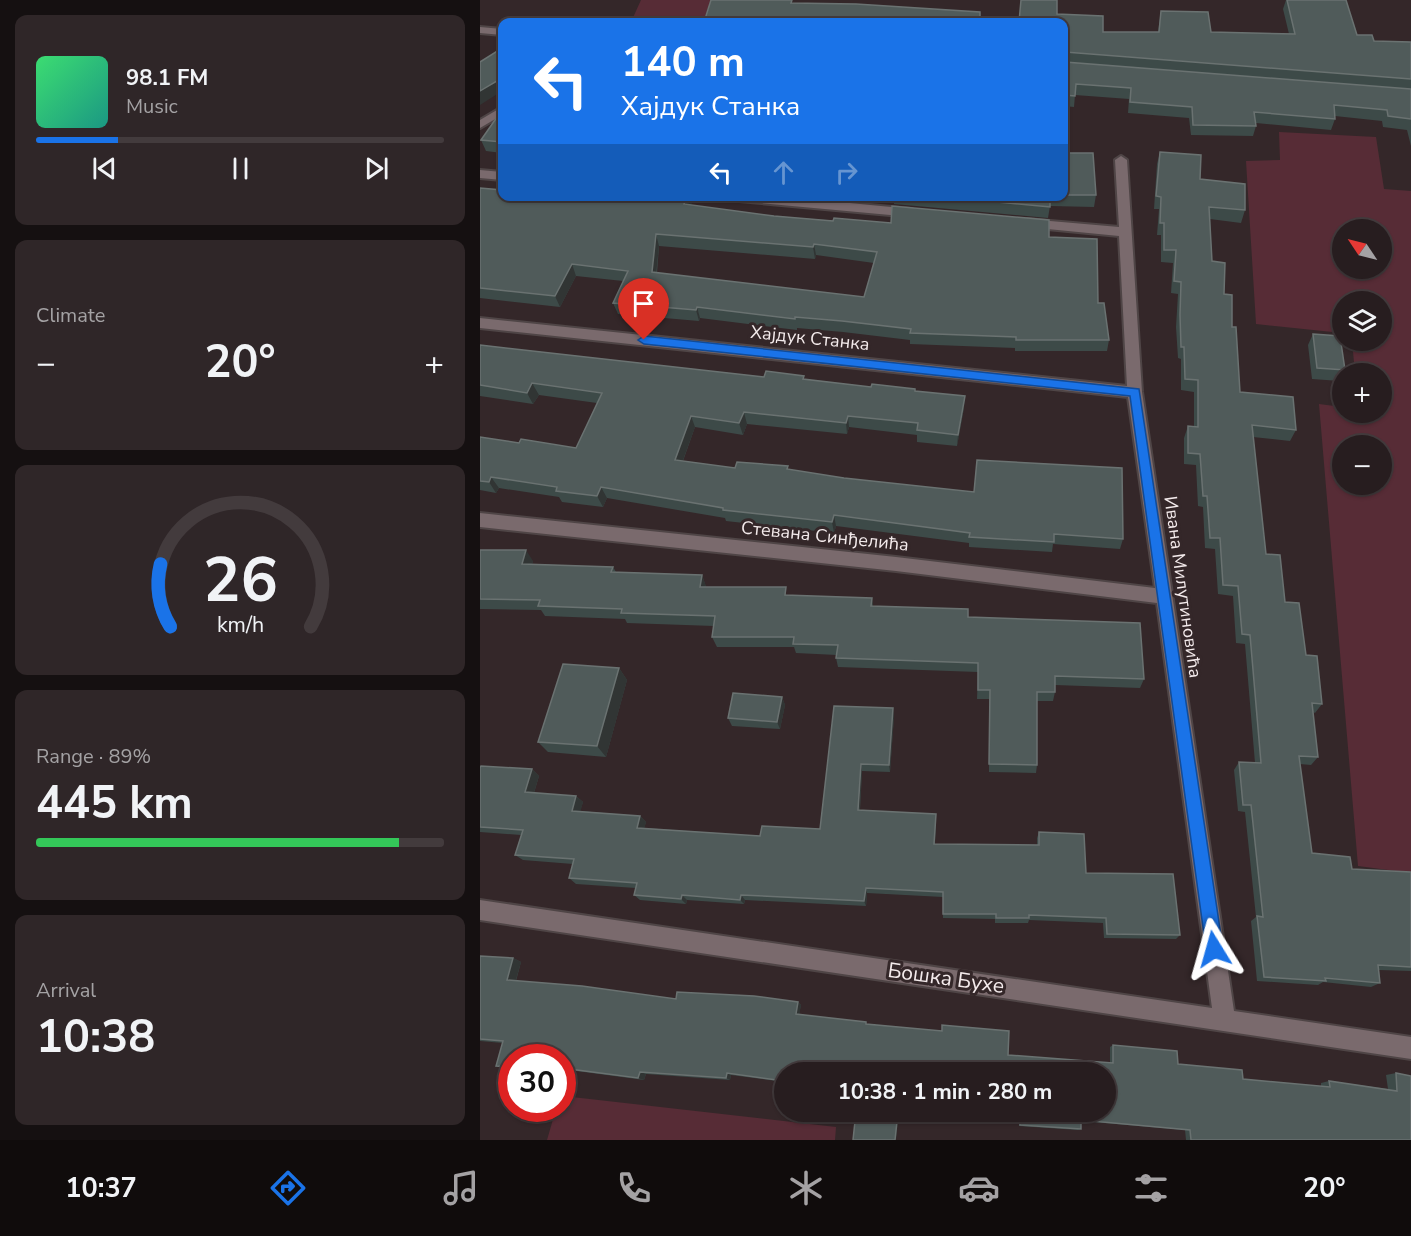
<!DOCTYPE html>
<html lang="en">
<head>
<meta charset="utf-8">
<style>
	body { margin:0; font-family:"Nunito Sans",sans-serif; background:#2f2628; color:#f1f3f6; height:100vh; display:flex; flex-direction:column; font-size:22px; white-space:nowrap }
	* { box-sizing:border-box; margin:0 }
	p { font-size:20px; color:#a4a2a4 }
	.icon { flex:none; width:33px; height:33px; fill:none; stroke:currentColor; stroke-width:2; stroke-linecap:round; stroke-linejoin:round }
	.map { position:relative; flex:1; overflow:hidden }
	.sheet { display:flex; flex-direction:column; gap:15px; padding:15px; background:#151011; width:480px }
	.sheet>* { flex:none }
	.banner { position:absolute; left:18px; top:18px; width:570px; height:183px; border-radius:12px; box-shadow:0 2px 4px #0004,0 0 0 2px #433b3d; background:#1a73e8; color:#fff; overflow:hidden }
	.needle { width:39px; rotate:305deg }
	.buttons { position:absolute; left:852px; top:219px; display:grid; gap:12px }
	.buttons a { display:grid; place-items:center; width:60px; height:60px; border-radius:50%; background:#271d1f; box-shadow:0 2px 4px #0004,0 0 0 2px #433b3d; font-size:30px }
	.speed { position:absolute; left:18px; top:1044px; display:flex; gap:12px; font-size:30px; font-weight:700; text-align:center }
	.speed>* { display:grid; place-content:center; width:78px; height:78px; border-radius:50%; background:#271d1f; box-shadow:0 2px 4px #0004,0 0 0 2px #433b3d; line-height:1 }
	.speed .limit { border:9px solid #d22; background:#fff; color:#111 }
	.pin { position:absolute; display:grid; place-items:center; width:51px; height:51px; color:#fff; margin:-62px -26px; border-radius:50% 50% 50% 0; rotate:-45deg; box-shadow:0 0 6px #0007 }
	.pin .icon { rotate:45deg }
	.me { position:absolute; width:66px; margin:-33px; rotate:352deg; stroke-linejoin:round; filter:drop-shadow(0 0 4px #0008) }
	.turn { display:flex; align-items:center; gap:21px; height:126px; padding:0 24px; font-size:27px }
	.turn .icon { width:78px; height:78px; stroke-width:2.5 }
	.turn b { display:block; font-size:42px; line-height:51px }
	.lanes { display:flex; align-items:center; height:57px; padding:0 24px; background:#0003; justify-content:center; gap:30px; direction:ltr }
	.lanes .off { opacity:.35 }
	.big { font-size:45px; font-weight:700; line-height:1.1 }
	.sheet .card { flex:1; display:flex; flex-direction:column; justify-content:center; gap:9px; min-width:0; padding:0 21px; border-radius:12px; background:#2f2628 }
	.sheet .dial { align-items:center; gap:0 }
	.dial svg { height:156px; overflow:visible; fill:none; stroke:#433b3d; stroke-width:7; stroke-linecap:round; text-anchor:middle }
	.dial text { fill:#f1f3f6; stroke:none }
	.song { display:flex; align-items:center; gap:18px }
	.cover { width:72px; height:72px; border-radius:9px; background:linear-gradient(135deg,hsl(140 70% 55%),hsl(170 70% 35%)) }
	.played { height:6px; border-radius:3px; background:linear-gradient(90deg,#1a73e8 20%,#433b3d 20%) }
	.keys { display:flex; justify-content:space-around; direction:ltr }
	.heat { display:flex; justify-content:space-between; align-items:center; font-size:33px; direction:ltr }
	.charge { height:9px; border-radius:4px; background:linear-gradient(90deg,#34c759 89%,#433b3d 0) }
	.trip { position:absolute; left:294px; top:1062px; width:342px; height:60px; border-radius:30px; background:#271d1f; box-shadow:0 2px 4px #0004,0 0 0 2px #433b3d; font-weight:700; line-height:60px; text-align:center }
	.dock { display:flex; height:96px; justify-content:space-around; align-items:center; background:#100c0c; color:#a4a2a4 }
	.dock .icon { width:42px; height:42px }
	.dock .selected { color:#1a73e8 }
	.dock b { font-size:27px; color:#f1f3f6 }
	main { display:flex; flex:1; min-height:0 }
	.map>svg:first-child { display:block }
	.green { fill:#572c36; fill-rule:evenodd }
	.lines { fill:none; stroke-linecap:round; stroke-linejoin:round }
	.minor-casing { stroke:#4f4546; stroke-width:4 }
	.minor { fill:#7a6a6d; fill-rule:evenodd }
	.wall { fill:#3d4a48; fill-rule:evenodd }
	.shaded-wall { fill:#313534 }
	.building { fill:#505b5a; stroke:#6a7271; stroke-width:1.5; fill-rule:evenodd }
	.route { fill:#1a73e8; stroke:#114b97; stroke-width:1.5 }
	.labels { text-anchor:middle; stroke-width:6; stroke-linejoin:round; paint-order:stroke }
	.street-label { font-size:18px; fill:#f4ebec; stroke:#342729 }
	.near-street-label { font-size:21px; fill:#f4ebec; stroke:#342729 }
</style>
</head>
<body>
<main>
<section class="sheet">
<div class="card">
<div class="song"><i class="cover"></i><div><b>98.1 FM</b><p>Music</p></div></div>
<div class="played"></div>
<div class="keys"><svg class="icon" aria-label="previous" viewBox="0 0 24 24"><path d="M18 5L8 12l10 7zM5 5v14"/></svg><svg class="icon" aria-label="pause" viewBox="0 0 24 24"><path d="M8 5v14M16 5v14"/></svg><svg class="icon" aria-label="next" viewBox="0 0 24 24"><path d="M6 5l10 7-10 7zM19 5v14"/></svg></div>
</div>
<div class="card"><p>Climate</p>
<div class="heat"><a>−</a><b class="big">20°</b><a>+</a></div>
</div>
<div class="card dial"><svg viewBox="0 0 100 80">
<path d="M14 69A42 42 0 1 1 86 69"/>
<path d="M14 69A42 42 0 0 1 9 37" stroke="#1a73e8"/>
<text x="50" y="56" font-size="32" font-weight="700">26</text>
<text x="50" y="72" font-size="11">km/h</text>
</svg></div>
<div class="card"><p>Range · 89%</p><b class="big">445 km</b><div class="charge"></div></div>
<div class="card"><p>Arrival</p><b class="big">10:38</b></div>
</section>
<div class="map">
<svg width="931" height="1140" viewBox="0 0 931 1140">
	<rect width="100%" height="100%" fill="#342729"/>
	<path class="green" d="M161,0H231L223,22H151Z
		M799,132L896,137L904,189L931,191V873L878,866L839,404L862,407V412H902V374L875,373L872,341L902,340V302H862V333L776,324L766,161L800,160ZM862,230H902V268H862ZM862,446H902V484H862Z
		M83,1096L356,1127L355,1140H67L76,1109L82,1108Z"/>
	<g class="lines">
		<g class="minor-casing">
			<path id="minor" d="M0,27L22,29V35L0,33Z
				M22,107V115L0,128V120Z
				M641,156L647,160L662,392L754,1011L931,1037V1059L0,920V900L732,1008L677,603L416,571L0,527V513L416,557L675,588L648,397L0,328V318L647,386L639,236L547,227L541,223L547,219L639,227L635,160Z
				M0,170L22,172V180L0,178Z
				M242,196H297L432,209L438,213L432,217L248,200Z"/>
		</g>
		<use href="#minor" class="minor"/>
	</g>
	<path class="wall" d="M806,0H866L877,35L894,41L931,42V146L927,130L903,127L902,121L855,116V119L851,130L776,123V126L773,136L711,135L709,118L648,113L649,99L595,95L594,107L584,106V22L577,14L623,32H678L681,11L731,32L809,34L803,9Z
		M22,110V153L6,151L1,140Z
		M680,152L765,210L761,223L730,219L732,261L744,294L752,327L760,392L816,430L810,441L773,437L786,554L826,655L842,704L835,713L833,712L838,757L831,765L820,764L832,853L872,869L931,872V971L899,970L900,983L891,987L843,982L838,985L777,981L771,921L776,917L765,812L758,811L754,770L759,762L775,763L765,644L756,643L753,596L738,594L735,549L725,548L723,507L718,506L716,465L704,464V438L708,426L714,427V392L701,390V359L698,358L696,327L698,294L691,293L693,263L681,262V235H677L679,209H674L677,164Z
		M584,153L616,195L614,207L570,206L568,218L414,204V196H584Z
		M0,188L22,196L211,205L294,216L569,237L618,303L629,340L627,351H535V348L430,344V340L363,332L317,328V330L220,318L219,321L138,314L133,303L143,281L96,276L80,307L0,298ZM179,246L335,259L336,255L394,263L384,297L177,273Z
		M833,334L865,370L864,374H862L860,381L832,379L828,345Z
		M0,345L284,377L324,376V379L391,387L435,391L484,408L477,446L437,442V435L369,427L367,434L267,424L263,435L215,427L203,461L255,468L308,469L643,539L640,549L573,544L572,552L489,547V543L356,526L354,533L246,521L245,518L127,498L123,507L82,502L79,497L19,488L16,493L0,490V437L39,443L96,448L117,403L59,395L53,404L0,396Z
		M0,550L53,561L52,564L133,567L136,572L222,575L226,587L308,595L392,598L393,606L488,617L664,679L660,688L575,685V692L573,701H557V765L556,773L509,772V699H497L498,672L358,667L356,658L357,655L316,653L314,647H237L232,637L234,626L147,623L145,619L65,616L61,610L0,609Z
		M139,668L147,680L126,757L68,752L58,742Z
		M302,697L305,705L300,729L252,726L248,718Z
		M354,706L414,716L410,772L382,771L380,810L456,820L455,844L557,845V838L559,832L606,873L700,935L696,939L624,938L623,923L549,920L548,923H515V919L463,918V897L387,893L386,906L265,900L264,904L207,900L206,904L160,900L154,895L156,888L96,884L89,878L93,864L43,860L35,855L41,835L0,832V768L52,769L59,776L54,793L96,796L103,802L100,811L160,816L166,822L164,828L280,836L340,829Z
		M0,956L33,958L41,962L36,981L196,999L318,1002L321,1005L319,1014L388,1025L528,1055L630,1063V1047L633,1045L698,1064L763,1079L841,1087V1083L849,1081L908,1089L906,1075L916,1073L931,1140H706L705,1130L601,1121V1129L598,1130L539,1126V1121L440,1112H626L304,1072V1082L251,1075L250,1080L166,1074L164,1080L89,1070L88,1073L82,1072V1058H32V1068H26L16,1066L23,1043L0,1041Z"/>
	<path class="shaded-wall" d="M22,78V91L0,105V91Z
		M207,196H215L207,216L204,204Z
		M176,234L179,246L175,284L172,272Z
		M334,244L336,255L335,259L333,247Z
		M92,264L96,276L80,307L75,296Z
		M217,307L220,318L219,321L216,310Z
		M52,383L59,395L53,404L47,393Z
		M485,396L484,408L477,446L478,435Z
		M264,412L267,424L263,435L259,423Z
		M211,416L215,427L199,471L195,460Z
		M368,416L369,427L367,434L366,423Z
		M11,477L19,488L16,493L9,482Z
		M121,487L127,498L123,507L117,496Z
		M354,515L356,526L354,533L352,522Z
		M46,550L53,561L50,574L42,564Z
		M222,575L226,586L224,597L220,587Z
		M139,668L147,680L126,757L117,746Z
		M302,697L305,705L300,729L297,722Z
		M413,708L414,716L410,772L409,765Z
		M381,764L382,771L379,817L378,810Z
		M52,769L59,776L52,799L45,792Z
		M96,796L103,802L99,817L92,811Z
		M160,816L166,822L163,834L157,828Z
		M386,888L387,893L386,906L384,901Z
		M202,895L207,900L206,904L201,899Z
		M261,895L265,900L264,904L260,900Z
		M33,958L41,962L35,983L27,980Z
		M318,1002L321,1005L319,1017L316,1014Z
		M82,1068L89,1070L88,1073L82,1071Z
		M160,1072L166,1074L164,1080L158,1078Z
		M247,1073L251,1075L250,1080L246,1078Z
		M418,1112H419L416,1140H415Z"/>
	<path class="building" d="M231,0H312L311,3L376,4L500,12V22H224Z
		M541,0H577V14L623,16V32H679L681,11L728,12L731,32L815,34L807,0H866L877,35H892L894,41L931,42V79L585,52L584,54V22H539Z
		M22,48V78L0,91V62Z
		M584,56L585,62L931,89V119L908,116L907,110L854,105L855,119L774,112L776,126L713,125L712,107L650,102L651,88L596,84L595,96L584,95Z
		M22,110V142L1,140Z
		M680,152L721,155L720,179L765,184V210L729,207L732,261L745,263L744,294L752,295V327H756L760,392L813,397L816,430L772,425L786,554L800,555L805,602L819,603L826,655L837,656L842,704L832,703L838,757L819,756L832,853L870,857L872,869L931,872V967L898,965L900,983L845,978L846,981L784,977L777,916L783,917L771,805H763L759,762L781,763L770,635L762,634L758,586L743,585L740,538H730L727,496H723L720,454L708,453V426L718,427V380L705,379L704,347H701L700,315L701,282L694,281L696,250H684V223H680L681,197L676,196Z
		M584,153H613L616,195H584Z
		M0,188L22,190V196H207L204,204L294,216L353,221L354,218L411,223L412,206L569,220V237L617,239L618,303H624L629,340H536V337L430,333L431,329L362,321L315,317V319L217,307L216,310L133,303L148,271L92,264L75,296L0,288ZM176,234L333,247L334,244L397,252L384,297L172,272Z
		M454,196H570V207Z
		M833,334L860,336L865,370L837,368Z
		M0,345L284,377L286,371L324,376L323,379L391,387L392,384L435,389V391L485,396L478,435L437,430L438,423L368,416L366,423L264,412L259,423L211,416L195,460L255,468L257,462L308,466L307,469L364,478L494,492L497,460L642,468L643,539L574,534V542L489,537L490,533L354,515L352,522L243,510V508L121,487L117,496L76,491L77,487L11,477L9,482L0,481V437L39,443L41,439L96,448L122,393L52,383L47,393L0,385Z
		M0,550H46L42,564L133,567L131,572L222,575L220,587H306L305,595L392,598L391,606L488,609V617L660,623L664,679L575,676V692H557V765L509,764L510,690H498V663L356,658L358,645L313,644L314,637H232L235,616L141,613L142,609L58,606L60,600L0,599Z
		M83,664L139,668L117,746L58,742Z
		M253,693L302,697L297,722L248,718Z
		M354,706L413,708L409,765L381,764L378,810L456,814L454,844L559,845V832L604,834L606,873L693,874L700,935L627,934L626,918L549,915V918H516V914H463V892L386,888L384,901L261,895L260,900L202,895L201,899L154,895L157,883L89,878L94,859L35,855L43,830L0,827V768L1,766L52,769L45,792L96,796L92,811L160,816L157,828L280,836L282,826L340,829Z
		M0,956L33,958L27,980L102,986L196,999L197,992L274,996L318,1002L316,1014L386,1022V1024L462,1031V1025L529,1031L528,1055L633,1063V1045L697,1051L698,1064L762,1070L763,1079L850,1087L849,1081L917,1091L916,1073L931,1076V1140H711L710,1130L601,1120V1129L540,1125V1120L451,1112H626V1072H304V1081L247,1073L246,1078L160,1072L158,1078L82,1068V1058H32V1067L16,1066L23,1041L0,1039Z
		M376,1112H418L415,1140H373Z"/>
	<path class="route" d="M164,336L659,389L743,949L740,955L734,957L728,955L726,949L650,396L164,344L158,340Z"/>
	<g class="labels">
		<g class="street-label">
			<text transform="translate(330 338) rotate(6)" y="6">Хајдук Станка</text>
			<text transform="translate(345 536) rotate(6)" y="6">Стевана Синђелића</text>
			<text transform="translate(703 587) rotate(82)" y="6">Ивана Милутиновића</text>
		</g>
		<g class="near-street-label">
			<text transform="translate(466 978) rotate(8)" y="7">Бошка Бухе</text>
		</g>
	</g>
</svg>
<div class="buttons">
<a><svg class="needle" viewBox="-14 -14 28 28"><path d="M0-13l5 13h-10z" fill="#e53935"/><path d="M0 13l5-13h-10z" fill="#a4a2a4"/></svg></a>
<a><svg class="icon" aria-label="layers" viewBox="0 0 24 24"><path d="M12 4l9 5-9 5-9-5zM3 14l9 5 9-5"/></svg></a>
<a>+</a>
<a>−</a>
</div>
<div class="speed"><div class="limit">30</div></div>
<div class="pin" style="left:164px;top:340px;background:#d93025"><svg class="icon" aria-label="arrive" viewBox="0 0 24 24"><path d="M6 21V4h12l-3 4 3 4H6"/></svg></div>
<svg class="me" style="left:734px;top:949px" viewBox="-20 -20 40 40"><path d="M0-17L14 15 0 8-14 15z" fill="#1a73e8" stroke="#fff" stroke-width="4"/></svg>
<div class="trip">10:38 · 1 min · 280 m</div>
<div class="banner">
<div class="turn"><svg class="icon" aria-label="left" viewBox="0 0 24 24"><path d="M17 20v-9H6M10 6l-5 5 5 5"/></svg><div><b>140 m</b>Хајдук Станка</div></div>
<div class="lanes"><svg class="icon" aria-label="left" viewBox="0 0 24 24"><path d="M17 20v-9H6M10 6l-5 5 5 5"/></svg><svg class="icon off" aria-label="ahead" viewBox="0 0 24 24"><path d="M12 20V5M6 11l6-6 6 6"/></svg><svg class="icon off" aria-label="right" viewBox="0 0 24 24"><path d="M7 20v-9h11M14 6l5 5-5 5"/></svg></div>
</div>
</div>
</main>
<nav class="dock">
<b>10:37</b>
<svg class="icon selected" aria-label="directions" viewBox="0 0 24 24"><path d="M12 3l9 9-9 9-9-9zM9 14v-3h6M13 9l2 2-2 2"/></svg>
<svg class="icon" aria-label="music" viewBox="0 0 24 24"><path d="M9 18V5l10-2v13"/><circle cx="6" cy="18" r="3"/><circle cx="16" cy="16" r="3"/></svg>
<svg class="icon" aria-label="phone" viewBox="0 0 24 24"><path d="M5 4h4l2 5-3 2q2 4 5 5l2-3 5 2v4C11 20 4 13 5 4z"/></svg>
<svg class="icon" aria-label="climate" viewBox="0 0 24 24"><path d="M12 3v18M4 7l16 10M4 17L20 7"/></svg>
<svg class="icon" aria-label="car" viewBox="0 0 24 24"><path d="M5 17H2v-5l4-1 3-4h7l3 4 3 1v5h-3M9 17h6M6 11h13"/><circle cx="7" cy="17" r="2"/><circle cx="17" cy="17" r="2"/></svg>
<svg class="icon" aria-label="filters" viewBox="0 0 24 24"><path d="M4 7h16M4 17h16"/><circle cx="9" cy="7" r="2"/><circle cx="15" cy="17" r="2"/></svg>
<b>20°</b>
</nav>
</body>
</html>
